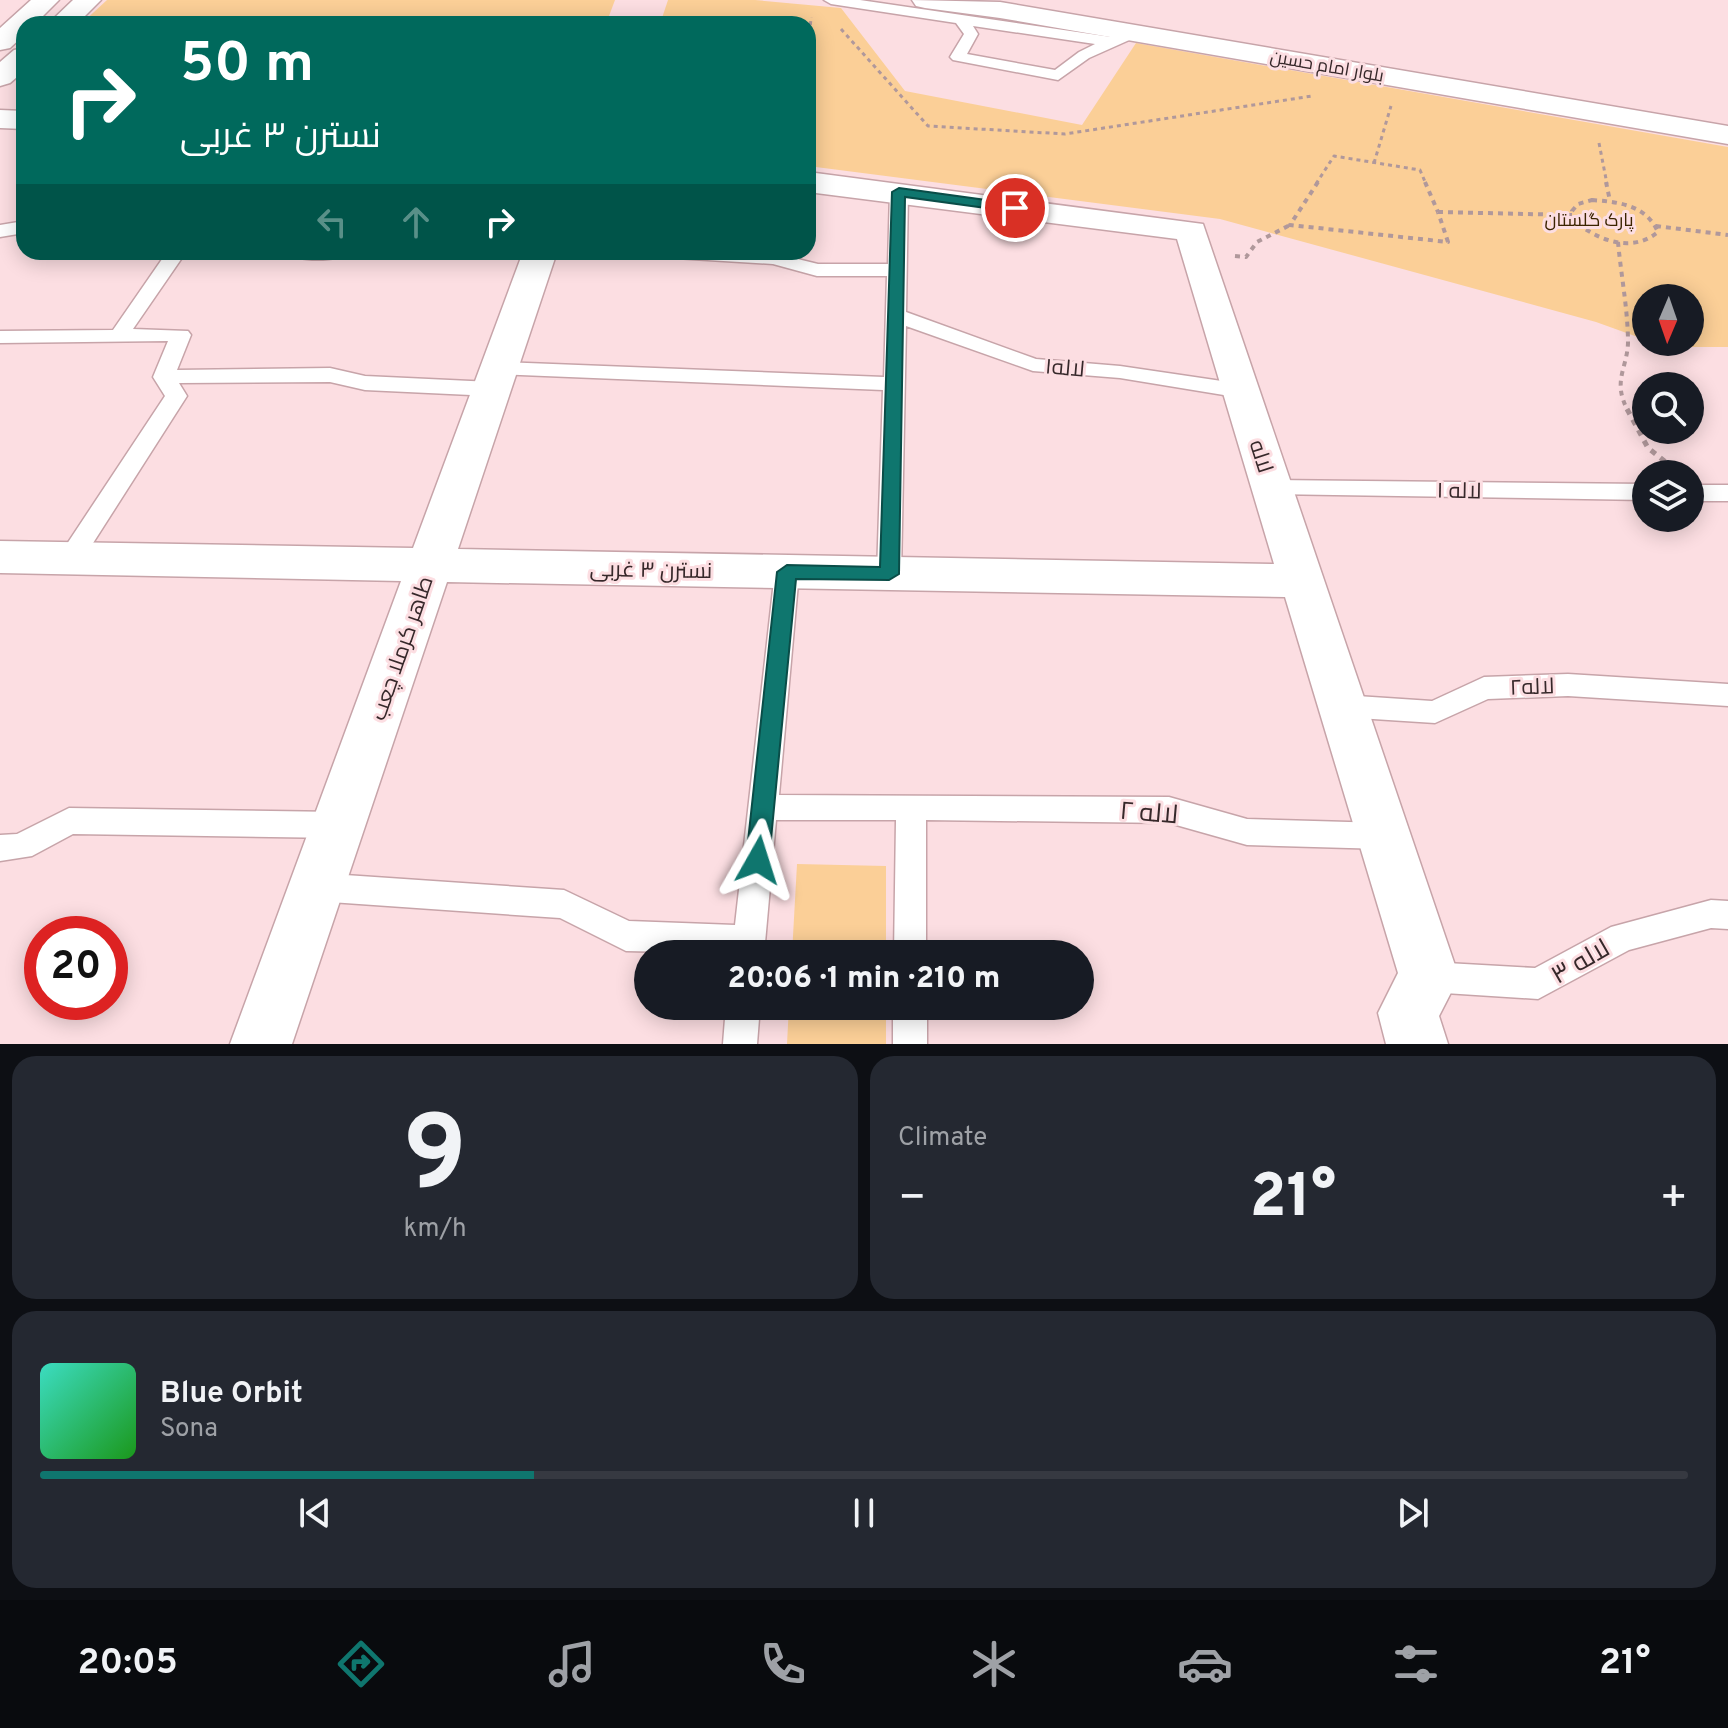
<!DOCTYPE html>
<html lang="en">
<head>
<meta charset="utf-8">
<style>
	body { margin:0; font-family:Overpass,Cairo,sans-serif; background:#242831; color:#f1f3f6; height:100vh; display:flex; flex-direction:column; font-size:30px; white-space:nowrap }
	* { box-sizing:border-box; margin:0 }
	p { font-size:26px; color:#9ea1a6 }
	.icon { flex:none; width:44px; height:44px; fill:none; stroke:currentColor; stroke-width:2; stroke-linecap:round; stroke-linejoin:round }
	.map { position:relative; height:1044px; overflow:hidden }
	.panel { display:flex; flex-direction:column; gap:12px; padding:12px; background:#0d0f14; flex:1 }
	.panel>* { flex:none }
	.banner { position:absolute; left:16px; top:16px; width:800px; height:244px; border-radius:24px; box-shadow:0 4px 20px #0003; background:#00695c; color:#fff; overflow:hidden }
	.needle { width:52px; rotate:182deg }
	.fabs { position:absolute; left:1632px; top:284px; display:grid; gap:16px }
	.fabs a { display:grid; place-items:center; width:72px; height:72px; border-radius:50%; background:#171b24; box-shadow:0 4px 20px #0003; font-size:40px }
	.speed { position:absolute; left:24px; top:916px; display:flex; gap:16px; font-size:40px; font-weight:700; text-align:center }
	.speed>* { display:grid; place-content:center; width:104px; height:104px; border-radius:50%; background:#171b24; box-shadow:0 4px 20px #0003; line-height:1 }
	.speed .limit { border:12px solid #d22; background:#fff; color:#111 }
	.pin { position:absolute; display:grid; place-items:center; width:68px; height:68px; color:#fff; margin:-34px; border:4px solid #fff; border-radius:50%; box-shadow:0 2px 8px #0007 }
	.me { position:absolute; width:88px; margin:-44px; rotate:6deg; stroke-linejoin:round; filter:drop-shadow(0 0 6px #0008) }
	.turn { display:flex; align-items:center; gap:28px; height:168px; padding:0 32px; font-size:36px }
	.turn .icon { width:104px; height:104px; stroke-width:2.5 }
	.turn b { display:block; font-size:56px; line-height:68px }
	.lanes { display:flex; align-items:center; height:76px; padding:0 32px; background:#0003; justify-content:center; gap:40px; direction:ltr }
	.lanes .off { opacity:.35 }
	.big { font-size:60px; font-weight:800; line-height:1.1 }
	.panel .tile { flex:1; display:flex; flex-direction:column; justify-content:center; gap:12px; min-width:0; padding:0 28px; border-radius:24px; background:#242831 }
	.panel .dial { align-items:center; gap:0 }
	.dial b { font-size:104px; line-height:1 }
	.song { display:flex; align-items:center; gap:24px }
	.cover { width:96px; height:96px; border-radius:12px; background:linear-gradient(135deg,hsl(170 70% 55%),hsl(120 70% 35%)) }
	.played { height:8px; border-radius:4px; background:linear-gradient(90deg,#0f766e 30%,#363941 30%) }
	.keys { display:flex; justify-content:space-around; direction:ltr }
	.heat { display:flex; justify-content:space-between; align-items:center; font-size:44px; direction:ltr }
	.panel .tiles { flex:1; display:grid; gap:12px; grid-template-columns:1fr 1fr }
	.tile:last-child { grid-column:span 2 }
	.trip { position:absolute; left:634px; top:940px; width:460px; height:80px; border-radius:40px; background:#171b24; box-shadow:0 4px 20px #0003; font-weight:800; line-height:80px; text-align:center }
	.tab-bar { display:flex; height:128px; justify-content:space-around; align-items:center; background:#090b0e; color:#9ea1a6 }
	.tab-bar .icon { width:56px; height:56px }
	.tab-bar .active { color:#0f766e }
	.tab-bar b { font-size:36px; color:#f1f3f6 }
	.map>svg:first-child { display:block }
	.green { fill:#fbcf97 }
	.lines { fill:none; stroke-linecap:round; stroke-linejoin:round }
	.service-casing { stroke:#c7a4a9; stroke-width:3 }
	.minor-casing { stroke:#c7a4a9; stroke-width:3 }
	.secondary-casing { stroke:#c7a4a9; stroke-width:3 }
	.path-far2 { stroke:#b0989b; stroke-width:3; stroke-dasharray:4 4; stroke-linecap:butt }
	.path-far1 { stroke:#b0989b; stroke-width:4; stroke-dasharray:5 5; stroke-linecap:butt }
	.path { stroke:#b0989b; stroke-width:5; stroke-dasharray:6 6; stroke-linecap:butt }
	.service { fill:#fff; fill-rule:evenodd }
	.minor { fill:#fff; fill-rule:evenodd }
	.secondary { fill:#fff; fill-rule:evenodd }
	.route { fill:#0f766e; stroke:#0a4d48; stroke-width:2 }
	.labels { text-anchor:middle; stroke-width:6; stroke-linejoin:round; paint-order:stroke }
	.far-street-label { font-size:18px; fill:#36282a; stroke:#fcdee2 }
	.far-park-label { font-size:18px; fill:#3b2300; stroke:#fcdee2 }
	.street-label { font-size:22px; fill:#36282a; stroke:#fcdee2 }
	.near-street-label { font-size:26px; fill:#36282a; stroke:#fcdee2 }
</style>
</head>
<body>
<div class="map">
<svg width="1728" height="1044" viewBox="0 0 1728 1044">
	<rect width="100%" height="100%" fill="#fcdee2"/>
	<path class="green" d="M107,0H615L606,24H81Z
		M668,0H755L841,8L905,91L1082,125L1136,43L1728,147V347H1663L1651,342H1690V298H1646V340L1596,322L1220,219L808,166V24H660Z
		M797,864L886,866V954H792Z
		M789,1006H886V1044H787Z"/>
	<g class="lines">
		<g class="service-casing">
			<path id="service" d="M824,0H860L1111,37L1138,29L1145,33L1089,58L1058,80L953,60L950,57L964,34L956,23L831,4ZM973,26L1095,44L1079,52L1055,70L967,54L978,34Z
				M899,187L908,192L906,312L1036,359L1120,366L1242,384L1253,391L1242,398L1120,378L1033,371L906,326L901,574L898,580L889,583L880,580L877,574L883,390L499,374L488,368L499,362L884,377L887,276H817L773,264L675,258L666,252H769L818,264H888L890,192Z
				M24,221V233L0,237V225Z
				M167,252H186L133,329L188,331L191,335L177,370L330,368L365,376L492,382L503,389L492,396L365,390L330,382L179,383L187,396L79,565L70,568L61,565L58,559L61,553L165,396L153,377L168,341L0,343V331L113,330Z
				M286,252H349C339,262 296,262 286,252Z
				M1273,480L1646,484V500L1265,494L1261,488L1265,482Z
				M1690,485H1728V501H1690Z
				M787,563L796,566L799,572L779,795L1169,797L1247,819L1384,823L1395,827L1399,836L1395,845L1384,849L1247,845L1169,823L926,820V954H894L896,820H776L764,954L626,951L560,918L316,901L305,897L301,887L305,877L316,873L564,890L629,921L735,925L775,572L778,566Z
				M1568,674L1728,684V706L1568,696L1488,699L1435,723L1342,717L1332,714L1328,706L1332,698L1342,695L1432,701L1484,677Z
				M69,808L338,812L349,816L353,825L349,834L338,838L73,834L32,856L0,861V835L17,834Z
				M1711,900L1728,901V929L1711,928L1629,950L1538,999L1429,992L1417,988L1413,977L1417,966L1429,962L1535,968L1611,927Z
				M726,1006H760L757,1044H723Z
				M893,1006H927V1044H893Z"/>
		</g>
		<g class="minor-casing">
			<path id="minor" d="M0,110L24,111V129L0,128Z
				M808,172L1203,224L1459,977L1439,1016L1448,1044H1386L1378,1013L1398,973L1285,597L447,582L292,1044H230L401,581L0,573V541L413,548L523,252H557L458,549L1274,564L1177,239L808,192Z"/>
		</g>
		<g class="secondary-casing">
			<path id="secondary" d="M31,0H59L35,24H24V35L10,48L0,50V28Z
				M73,0H101L77,24H48Z
				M912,0L1000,2L1728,126V144L1000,18L925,8L916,6Z
				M24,48V71L10,83L0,86V62L14,50Z"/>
		</g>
		<path class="path-far2" d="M841,29L928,126L1065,134L1312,96
			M808,57L811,17
			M1599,143L1607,184
			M1374,163L1391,106
			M1316,184L1334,156L1420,170L1426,184"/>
		<path class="path-far1" d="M1318,182L1290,225L1448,242L1438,212
			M1425,182L1438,212
			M1606,182L1610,201
			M1592,200C1619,202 1646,205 1658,232C1631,254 1597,240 1573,220L1572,211L1578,204Z
			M1438,212L1572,215
			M1656,226L1728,235
			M1618,242C1621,275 1628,310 1628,343C1627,369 1612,381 1628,411
			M1235,256L1246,257L1257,242L1290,225"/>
		<path class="path" d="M1627,409L1648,448L1677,471"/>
		<use href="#service" class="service"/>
		<use href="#minor" class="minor"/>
		<use href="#secondary" class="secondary"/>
	</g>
	<path class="route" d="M899,188L1015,204L1022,208L1015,212L905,197L899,574L889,580L796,579L769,860L766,868L758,871L750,868L746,860L777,572L787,565L880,567L892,192Z"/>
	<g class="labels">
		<g class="far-street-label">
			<text transform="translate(1327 66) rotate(10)" y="6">بلوار امام حسین</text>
		</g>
		<g class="far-park-label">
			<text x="1589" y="226">پارک گلستان</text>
		</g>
		<g class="street-label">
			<text transform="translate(1065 367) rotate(5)" y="8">لاله۱</text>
			<text transform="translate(1262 456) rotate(72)" y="8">لاله</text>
			<text transform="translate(1459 490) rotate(1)" y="8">لاله ۱</text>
			<text transform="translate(651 569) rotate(1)" y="8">نسترن ۳ غربی</text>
			<text transform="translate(401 648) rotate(-71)" y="8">طاهر کرملا چعب</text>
			<text transform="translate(1532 686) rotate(-2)" y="8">لاله۲</text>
		</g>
		<g class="near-street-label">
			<text transform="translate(1149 812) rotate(5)" y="9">لاله ۲</text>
			<text transform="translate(1580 961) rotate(-30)" y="9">لاله ۳</text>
		</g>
	</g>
</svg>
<div class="fabs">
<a><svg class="needle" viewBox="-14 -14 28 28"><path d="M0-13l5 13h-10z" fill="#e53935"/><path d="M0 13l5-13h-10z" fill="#9ea1a6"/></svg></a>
<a><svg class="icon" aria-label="search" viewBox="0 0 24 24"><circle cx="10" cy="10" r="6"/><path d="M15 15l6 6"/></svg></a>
<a><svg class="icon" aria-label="layers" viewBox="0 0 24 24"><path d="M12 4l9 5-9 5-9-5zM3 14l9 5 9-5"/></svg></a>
</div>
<div class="speed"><div class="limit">20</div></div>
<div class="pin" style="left:1015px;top:208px;background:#d93025"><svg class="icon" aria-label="arrive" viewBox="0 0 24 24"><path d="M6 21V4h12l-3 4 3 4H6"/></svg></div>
<svg class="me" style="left:758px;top:860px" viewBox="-20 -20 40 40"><path d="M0-17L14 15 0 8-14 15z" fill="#0f766e" stroke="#fff" stroke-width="4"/></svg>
<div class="trip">20:06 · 1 min · 210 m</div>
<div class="banner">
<div class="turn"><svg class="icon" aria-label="right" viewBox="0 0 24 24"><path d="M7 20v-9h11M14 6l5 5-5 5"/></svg><div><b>50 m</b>نسترن ۳ غربی</div></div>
<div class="lanes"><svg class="icon off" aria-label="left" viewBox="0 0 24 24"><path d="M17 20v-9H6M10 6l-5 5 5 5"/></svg><svg class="icon off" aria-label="ahead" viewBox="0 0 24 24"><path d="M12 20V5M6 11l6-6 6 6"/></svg><svg class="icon" aria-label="right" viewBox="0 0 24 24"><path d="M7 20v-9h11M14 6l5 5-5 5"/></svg></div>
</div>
</div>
<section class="panel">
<div class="tiles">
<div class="tile dial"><b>9</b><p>km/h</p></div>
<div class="tile"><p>Climate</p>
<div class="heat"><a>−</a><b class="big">21°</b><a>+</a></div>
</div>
<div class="tile">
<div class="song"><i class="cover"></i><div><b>Blue Orbit</b><p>Sona</p></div></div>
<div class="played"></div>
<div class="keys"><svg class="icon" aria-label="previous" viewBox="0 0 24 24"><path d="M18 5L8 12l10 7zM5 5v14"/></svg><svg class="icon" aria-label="pause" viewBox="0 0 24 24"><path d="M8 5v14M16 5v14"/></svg><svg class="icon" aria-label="next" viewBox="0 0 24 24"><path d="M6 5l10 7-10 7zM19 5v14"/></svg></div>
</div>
</div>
</section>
<nav class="tab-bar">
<b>20:05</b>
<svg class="icon active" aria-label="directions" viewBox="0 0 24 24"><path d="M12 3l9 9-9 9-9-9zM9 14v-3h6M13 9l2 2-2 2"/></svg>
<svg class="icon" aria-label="music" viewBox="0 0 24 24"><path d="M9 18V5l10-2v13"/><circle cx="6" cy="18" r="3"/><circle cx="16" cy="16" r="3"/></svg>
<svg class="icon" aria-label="phone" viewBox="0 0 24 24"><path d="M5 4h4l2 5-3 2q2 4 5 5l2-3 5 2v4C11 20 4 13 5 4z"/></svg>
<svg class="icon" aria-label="climate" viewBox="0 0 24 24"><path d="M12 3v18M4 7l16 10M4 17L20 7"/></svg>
<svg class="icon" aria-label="car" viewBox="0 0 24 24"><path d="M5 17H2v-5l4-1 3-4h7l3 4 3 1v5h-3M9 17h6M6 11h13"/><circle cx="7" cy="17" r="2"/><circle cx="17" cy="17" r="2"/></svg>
<svg class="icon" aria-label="filters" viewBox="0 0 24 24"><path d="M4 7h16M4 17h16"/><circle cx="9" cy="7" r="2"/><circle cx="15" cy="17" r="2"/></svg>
<b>21°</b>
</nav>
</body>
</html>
